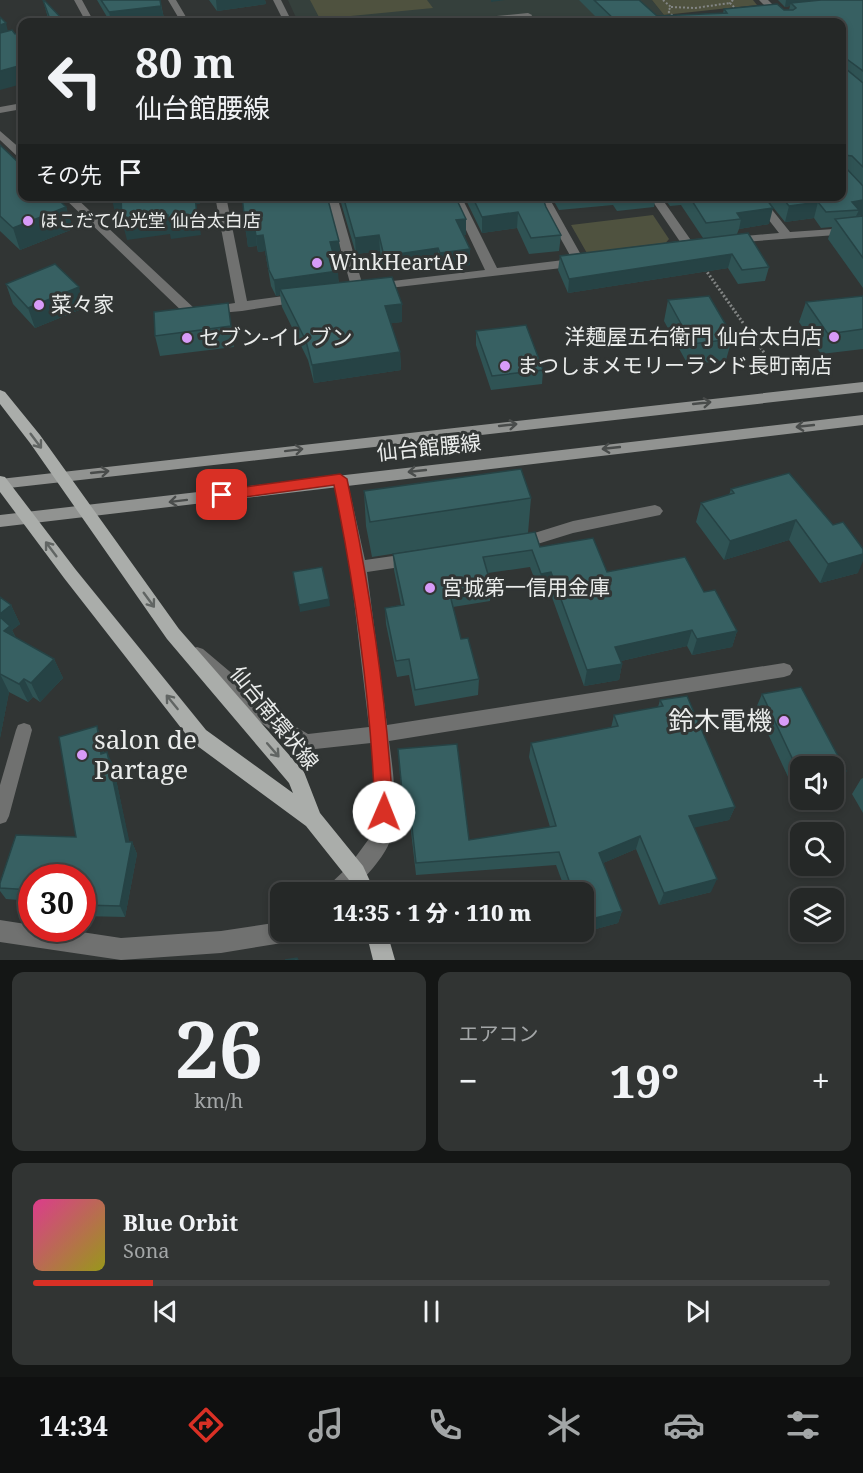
<!DOCTYPE html>
<html lang="ja">
<head>
<meta charset="utf-8">
<style>
	body { margin:0; font-family:"Noto Serif","Noto Sans JP",serif; background:#313433; color:#f1f3f6; height:100vh; display:flex; flex-direction:column; font-size:22px; white-space:nowrap }
	* { box-sizing:border-box; margin:0 }
	p { font-size:20px; color:#a3a6a7 }
	.icon { flex:none; width:33px; height:33px; fill:none; stroke:currentColor; stroke-width:2; stroke-linecap:round; stroke-linejoin:round }
	.map { position:relative; height:960px; overflow:hidden }
	.details { display:flex; flex-direction:column; gap:12px; padding:12px; background:#141615; flex:1 }
	.details>* { flex:none }
	.top-card { position:absolute; left:18px; top:18px; width:828px; height:183px; border-radius:12px; box-shadow:0 3px 9px #0003,0 0 0 2px #424444; background:#252827; color:#f1f3f6; overflow:hidden }
	.tools { position:absolute; left:790px; top:756px; display:grid; gap:12px }
	.tools a { display:grid; place-items:center; width:54px; height:54px; border-radius:12px; background:#252827; box-shadow:0 3px 9px #0003,0 0 0 2px #424444; font-size:30px }
	.speed { position:absolute; left:18px; top:864px; display:flex; gap:12px; font-size:30px; font-weight:700; text-align:center }
	.speed>* { display:grid; place-content:center; width:78px; height:78px; border-radius:50%; background:#252827; box-shadow:0 3px 9px #0003,0 0 0 2px #424444; line-height:1 }
	.speed .limit { border:9px solid #d22; background:#fff; color:#111 }
	.pin { position:absolute; display:grid; place-items:center; width:51px; height:51px; color:#fff; margin:-26px; border-radius:12px; box-shadow:0 3px 9px #0006 }
	.me { position:absolute; width:66px; margin:-33px; rotate:1deg; stroke-linejoin:round; filter:drop-shadow(0 0 4px #0008) }
	.turn { display:flex; align-items:center; gap:21px; height:126px; padding:0 18px; font-size:27px }
	.turn .icon { width:78px; height:78px; stroke-width:2.5 }
	.turn b { display:block; font-size:42px; line-height:51px }
	.then { display:flex; align-items:center; height:57px; padding:0 18px; background:#0003; gap:12px; font-size:22px }
	.big { font-size:45px; font-weight:800; line-height:1.1 }
	.details .tile { flex:1; display:flex; flex-direction:column; justify-content:center; gap:9px; min-width:0; padding:0 21px; border-radius:12px; background:#313433 }
	.details .dial { align-items:center; gap:0 }
	.dial b { font-size:78px; line-height:1 }
	.song { display:flex; align-items:center; gap:18px }
	.cover { width:72px; height:72px; border-radius:9px; background:linear-gradient(135deg,hsl(330 70% 55%),hsl(60 70% 35%)) }
	.played { height:6px; border-radius:3px; background:linear-gradient(90deg,#d93025 15%,#424444 15%) }
	.keys { display:flex; justify-content:space-around; direction:ltr }
	.heat { display:flex; justify-content:space-between; align-items:center; font-size:33px; direction:ltr }
	.details .tiles { flex:1; display:grid; gap:12px; grid-template-columns:1fr 1fr }
	.tile:last-child { grid-column:span 2 }
	.trip { position:absolute; left:270px; top:882px; width:324px; height:60px; border-radius:12px; background:#252827; box-shadow:0 3px 9px #0003,0 0 0 2px #424444; font-weight:800; line-height:60px; text-align:center }
	.dock { display:flex; height:96px; justify-content:space-around; align-items:center; background:#0f1010; color:#a3a6a7 }
	.dock .icon { width:42px; height:42px }
	.dock .selected { color:#d93025 }
	.dock b { font-size:27px; color:#f1f3f6 }
	.map>svg:first-child { display:block }
	.built { fill:#35403c }
	.green { fill:#4f523f }
	.lines { fill:none; stroke-linecap:round; stroke-linejoin:round }
	.path-far1 { stroke:#828584; stroke-width:2; stroke-dasharray:2 2; stroke-linecap:butt }
	.path { stroke:#828584; stroke-width:3; stroke-dasharray:2 2; stroke-linecap:butt }
	.service { fill:#707170; fill-rule:evenodd }
	.minor { fill:#707170; fill-rule:evenodd }
	.tertiary { fill:#707170; fill-rule:evenodd }
	.secondary { fill:#919391; fill-rule:evenodd }
	.primary { fill:#aaadaa; fill-rule:evenodd }
	.wall { fill:#2f5354 }
	.shaded-wall { fill:#264345 }
	.building { fill:#376062; stroke:#264345; stroke-width:1.5 }
	.oneway { stroke:#494c4b }
	.oneway2 { stroke:#616563 }
	.route { fill:#d93025; stroke:#8d1f18; stroke-width:1.5 }
	.poi-dot { fill:#d89bf8; stroke:#313534; stroke-width:2 }
	.labels { text-anchor:middle; stroke-width:6; stroke-linejoin:round; paint-order:stroke }
	.far-poi-label { font-size:18px; fill:#eaeceb; stroke:#313534; text-anchor:start }
	.poi-label { font-size:21px; fill:#eaeceb; stroke:#313534; text-anchor:start }
	.street-label { font-size:21px; fill:#eaeceb; stroke:#313534 }
	.near-poi-label { font-size:26px; fill:#eaeceb; stroke:#313534; text-anchor:end }
</style>
</head>
<body>
<div class="map">
<svg width="863" height="960" viewBox="0 0 863 960">
	<rect width="100%" height="100%" fill="#313534"/>
	<path class="built" d="M288,0H652L664,15L587,22H298Z"/>
	<path class="green" d="M310,0H427L433,8L320,19Z
		M652,0H753L757,5L664,15Z
		M653,215L669,239L663,246L588,255L571,225Z"/>
	<g class="lines">
		<path class="path-far1" d="M663,0L671,7L668,11L673,16
			M733,0L730,3L737,10
			M671,7L695,8L730,3"/>
		<path class="path" d="M705,269L777,371"/>
		<path class="service" d="M528,13L532,15L531,17L474,22H450L454,20Z
			M24,723L30,725L32,730L9,816L6,822L0,824V785L16,730L18,725Z"/>
		<path class="minor" d="M74,0H82L94,22H86Z
			M273,0H281L292,22H284Z
			M759,0H768L790,22H781Z
			M0,131L22,150V158L18,157L0,140Z
			M62,196H74L195,309L235,303L215,196H226L247,301L299,294L305,298L299,302L242,311L187,316Z
			M326,196H337L364,290L362,293L358,294L352,290Z
			M450,196H461L497,268L572,259L537,196H548L585,262L579,266L372,290L370,287L376,283L485,270Z
			M649,196H660L695,246L693,249H685Z
			M750,196H761L790,232L863,227V233L729,243V239L733,237L779,233Z
			M340,474L347,479L365,560L414,553L420,555L422,559L420,563L414,565L367,572L387,725L784,663L790,665L793,670L790,675L784,677L389,741C393,770 399,812 390,840C386,856 362,881 350,892H326L329,885L349,866L371,836L375,784L371,743L306,750C268,736 222,687 191,659L188,654L191,649L197,647L203,649L293,725L308,734L369,727L350,567L333,479Z
			M655,505L660,507L663,511L660,515L573,533L518,550L512,548L510,544L512,540L573,521Z
			M0,920L32,925V928H55L121,938L221,931L280,922V932H293L289,939L282,943L221,953L121,960L0,942Z"/>
		<path class="tertiary" d="M168,0H176L189,22H181Z
			M22,103V109L0,113V107Z"/>
		<path class="secondary" d="M863,382V392L0,489V479Z
			M863,415V425L0,527V515Z"/>
		<path class="primary" d="M0,390L5,392L40,435L179,629L304,772L320,813L363,866L375,892H355L349,880L306,826L192,742L64,578L0,492V476L5,477L76,570L206,730L293,793L289,783L167,639L30,443L0,404Z
			M366,932H387L395,960H373Z"/>
	</g>
	<path class="wall" d="M43,0L65,22H49Z
		M97,0H160L164,18L127,22H110Z
		M209,0H265L266,4L217,11Z
		M579,0H639L657,16L723,13L724,9L789,10L790,6L785,7L778,0H863V215L856,217L863,216V288L828,239L832,227L821,228L814,218L785,222L764,196H842L601,22Z
		M0,145L66,207L73,229L20,250L0,231Z
		M339,196H455L466,219V235H464L470,249V265L440,269L438,264L384,273L380,251L356,254Z
		M464,196H544V201L546,207L561,235L559,251L529,254L517,228L482,233Z
		M551,196H656L654,207L617,211L613,205L559,210Z
		M662,196H764L769,224L739,229L737,234L769,267L765,281L738,284L728,268L568,293L558,270L560,256L703,238L681,205L670,206Z
		M246,231L339,241L340,257L334,258L339,283L402,322L391,323L400,352L401,370L314,383L308,360L282,307L280,295L276,296L271,286L265,251L258,252L257,246L248,247Z
		M6,284L84,308L35,328L13,304Z
		M863,296V349L821,354L799,322L806,302Z
		M668,300L726,325L725,328L732,339L726,360L688,365L664,321Z
		M228,303L234,347L160,356L155,336Z
		M476,331L543,370L542,384L491,390L476,345Z
		M789,473L858,573L820,583L789,540L724,560L696,522L701,503L729,495L731,489Z
		M364,491L531,498L528,533L540,547L607,572L704,592L737,631L732,647L692,655L687,646L621,661L622,664L619,680L584,686L549,589L539,591L530,567L488,573L491,585L490,601L453,607L461,639L479,679L478,695L415,706L409,675L397,677L386,624L385,608L401,605L394,570L393,554L436,547L372,557L366,526Z
		M0,597L11,605L20,624L12,630L16,638L54,659L63,678L40,702L33,697L28,702L9,692L0,738Z
		M801,687L846,771L839,784L834,785V766H801V793L796,794L756,708L762,694Z
		M660,700L735,807L729,820L694,827L711,892L659,905L636,849L603,863L622,911L618,923L581,933L580,932H584V892H566L556,865L416,875L409,814H403L398,749L469,840L550,827L529,757L531,743L611,728L614,715L658,707Z
		M102,739L104,753L113,765L129,842H132L137,854L125,917L82,916V878H32V901L6,899L0,891V883L76,837Z
		M863,778V813L852,794L861,779Z"/>
	<path class="shaded-wall" d="M216,0H265L266,4L217,11Z
		M491,0H505L491,2Z
		M786,0H851L791,3L790,6L785,7Z
		M161,6L164,18L127,22H111L109,12Z
		M6,23L10,40L0,43V25Z
		M22,65V84L0,90V71Z
		M111,196H122L125,208L115,212Z
		M195,196H198L200,204H196L201,235L171,239L170,234L127,240L122,221L168,215Z
		M863,200V215L856,216L859,210L852,202Z
		M818,202L814,218L785,222L789,206Z
		M66,207L73,229L20,250L13,228Z
		M773,208L769,224L739,229L741,219L737,213Z
		M518,212L517,228L482,233V217Z
		M466,219V235L456,236V220Z
		M255,230L257,246L248,247L246,231Z
		M263,235L265,251L258,252L256,236Z
		M379,235L380,251L356,254L355,238Z
		M339,241L340,257L332,258L330,242Z
		M438,248V264L384,273V256Z
		M470,249V265L440,269V253Z
		M732,254L728,268L568,293L569,279Z
		M338,271L339,287L280,289V295L276,296L274,280Z
		M79,287L84,308L35,328L28,308Z
		M402,304V322L386,324L385,306Z
		M400,352L401,370L314,383L312,365Z
		M796,520L789,540L724,560L730,541Z
		M863,554V561L858,573L820,583L828,564Z
		M551,572L549,589L539,591L541,574Z
		M329,599L330,606L300,612L299,605Z
		M11,605L20,624L12,630L19,645L4,631L0,620V614Z
		M692,630L687,646L612,663L615,647Z
		M737,631L732,647L692,655L697,639Z
		M54,659L63,678L40,702L31,683Z
		M622,664L619,680L584,686L587,670Z
		M0,674L9,692L0,738Z
		M24,679L33,697L28,702L19,684Z
		M97,726L102,739L106,767L101,754Z
		M107,752L113,765L131,849L132,842L137,854L125,917L120,906L126,842Z
		M846,771L839,784L834,785V774Z
		M801,785V793L796,794Z
		M735,807L729,820L684,830L689,816Z
		M640,836L636,849L596,866L599,853Z
		M717,879L711,892L659,905L664,893Z
		M622,911L618,923L581,933V932H584V921Z"/>
	<path class="building" d="M43,0H44L65,22H51Z
		M101,0H160L161,6L109,12Z
		M594,0H639L657,16L727,13L724,9L777,4L784,10H793L796,8L791,3L821,0H863V71L844,57L845,68L863,83V167L852,156L845,155V167L863,186V200L852,202L859,210L826,212L818,202L789,206L781,196H842V22H594L616,21Z
		M0,17L6,23L0,25Z
		M12,30L15,34L22,32V65L0,71V33Z
		M0,145L22,166V196H55L66,207L13,228L0,216Z
		M121,196H195L197,216L168,220V215L122,221Z
		M242,196H327L339,241L330,242L338,271L274,280L269,270L263,235L256,236L255,230L246,231Z
		M343,196H455L466,219L456,220L470,249L440,253L438,248L384,256L379,235L355,238Z
		M472,196H542L546,207L561,235L531,238L518,212L482,217Z
		M689,196H764L773,208L737,213L741,219L706,223Z
		M863,216V258L835,219Z
		M748,233L769,267L742,270L732,254L569,279L560,256Z
		M55,264L79,287L28,308L6,284Z
		M392,277L402,304L385,306L400,352L312,365L306,341L280,289Z
		M709,296L726,325H723L732,339L692,344L668,300Z
		M863,296V329L828,334L806,302Z
		M228,303L231,326L155,336L154,312Z
		M526,325L543,370L492,376L476,331Z
		M521,469L531,498L370,522L364,491Z
		M789,473L833,525L843,522L863,549V554L828,564L796,520L730,541L701,503L734,493L731,489Z
		M535,532L540,547L593,538L607,572L685,557L704,592L715,590L737,631L697,639L692,630L615,647L622,664L587,670L551,572L541,574L532,550L483,557L491,585L449,591L461,639L468,638L479,679L415,690L409,659L396,661L385,608L404,605L393,554Z
		M322,567L329,599L299,605L293,572Z
		M0,597L11,605L0,614Z
		M0,617L10,626L4,631L54,659L31,683L24,679L19,684L0,674Z
		M801,687L846,771L834,774V766H801V777L762,694Z
		M687,696L735,807L689,816L717,879L664,893L640,836L599,853L622,911L584,921V892H573L559,852L416,863L409,800L403,801L398,749L457,744L469,840L556,826L531,743L618,726L614,715L663,706L660,700Z
		M97,726L101,754L107,752L126,842H132L120,906L82,905V878H32V890L0,888V883L16,835L76,837L59,737Z
		M297,958L298,960H285Z"/>
	<defs><path id="oneway-shaft" d="M-6 0H5M1.5-3L5.5 0L1.5 3" fill="none" stroke-width="1.6" stroke-linecap="round" stroke-linejoin="round" transform="scale(1.5)"/></defs>
	<g class="oneway">
		<use href="#oneway-shaft" transform="translate(702 403) rotate(-6)"/>
		<use href="#oneway-shaft" transform="translate(508 425) rotate(-6)"/>
		<use href="#oneway-shaft" transform="translate(805 426) rotate(174)"/>
		<use href="#oneway-shaft" transform="translate(611 448) rotate(174)"/>
		<use href="#oneway-shaft" transform="translate(294 450) rotate(-7)"/>
		<use href="#oneway-shaft" transform="translate(417 471) rotate(174)"/>
		<use href="#oneway-shaft" transform="translate(100 472) rotate(-6)"/>
		<use href="#oneway-shaft" transform="translate(178 501) rotate(173)"/>
	</g>
	<g class="oneway2">
		<use href="#oneway-shaft" transform="translate(36 441) rotate(53)"/>
		<use href="#oneway-shaft" transform="translate(51 549) rotate(-127)"/>
		<use href="#oneway-shaft" transform="translate(149 600) rotate(54)"/>
		<use href="#oneway-shaft" transform="translate(172 702) rotate(-129)"/>
		<use href="#oneway-shaft" transform="translate(273 750) rotate(49)"/>
	</g>
	<path class="route" d="M340,474L347,479C370,589 387,700 393,812L391,818L384,820L378,818L375,812C371,702 356,593 334,485L222,500L215,495L222,490Z"/>
	<g class="poi-dot">
		<circle cx="28" cy="221" r="6"/>
		<circle cx="317" cy="263" r="6"/>
		<circle cx="39" cy="305" r="6"/>
		<circle cx="834" cy="337" r="6"/>
		<circle cx="187" cy="338" r="6"/>
		<circle cx="505" cy="366" r="6"/>
		<circle cx="430" cy="588" r="6"/>
		<circle cx="784" cy="721" r="6"/>
		<circle cx="82" cy="755" r="6"/>
	</g>
	<g class="labels">
		<g class="far-poi-label">
			<text x="40" y="227">ほこだて仏光堂 仙台太白店</text>
		</g>
		<g class="poi-label">
			<text x="329" y="270">WinkHeartAP</text>
			<text x="51" y="312">菜々家</text>
			<text x="822" y="344" text-anchor="end">洋麺屋五右衛門 仙台太白店</text>
			<text x="199" y="345">セブン-イレブン</text>
			<text x="517" y="373">まつしまメモリーランド長町南店</text>
			<text x="442" y="595">宮城第一信用金庫</text>
		</g>
		<g class="street-label">
			<text transform="translate(429 448) rotate(-6)" y="7">仙台館腰線</text>
			<text transform="translate(274 718) rotate(51)" y="7">仙台南環状線</text>
		</g>
		<g class="near-poi-label">
			<text x="772" y="730">鈴木電機</text>
			<text x="94" y="749" text-anchor="start">salon de<tspan x="94" dy="30">Partage</tspan></text>
		</g>
	</g>
</svg>
<div class="tools">
<a><svg class="icon" aria-label="sound" viewBox="0 0 24 24"><path d="M4 9h4l5-4v14l-5-4H4zM17 9q2 3 0 6"/></svg></a>
<a><svg class="icon" aria-label="search" viewBox="0 0 24 24"><circle cx="10" cy="10" r="6"/><path d="M15 15l6 6"/></svg></a>
<a><svg class="icon" aria-label="layers" viewBox="0 0 24 24"><path d="M12 4l9 5-9 5-9-5zM3 14l9 5 9-5"/></svg></a>
</div>
<div class="speed"><div class="limit">30</div></div>
<div class="pin" style="left:222px;top:495px;background:#d93025"><svg class="icon" aria-label="arrive" viewBox="0 0 24 24"><path d="M6 21V4h12l-3 4 3 4H6"/></svg></div>
<svg class="me" style="left:384px;top:812px" viewBox="-20 -20 40 40"><circle r="19" fill="#fff"/><path d="M0-13L10 11 0 6-10 11z" fill="#d93025"/></svg>
<div class="trip">14:35 · 1 分 · 110 m</div>
<div class="top-card">
<div class="turn"><svg class="icon" aria-label="left" viewBox="0 0 24 24"><path d="M17 20v-9H6M10 6l-5 5 5 5"/></svg><div><b>80 m</b>仙台館腰線</div></div>
<div class="then">その先<svg class="icon" aria-label="arrive" viewBox="0 0 24 24"><path d="M6 21V4h12l-3 4 3 4H6"/></svg></div>
</div>
</div>
<section class="details">
<div class="tiles">
<div class="tile dial"><b>26</b><p>km/h</p></div>
<div class="tile"><p>エアコン</p>
<div class="heat"><a>−</a><b class="big">19°</b><a>+</a></div>
</div>
<div class="tile">
<div class="song"><i class="cover"></i><div><b>Blue Orbit</b><p>Sona</p></div></div>
<div class="played"></div>
<div class="keys"><svg class="icon" aria-label="previous" viewBox="0 0 24 24"><path d="M18 5L8 12l10 7zM5 5v14"/></svg><svg class="icon" aria-label="pause" viewBox="0 0 24 24"><path d="M8 5v14M16 5v14"/></svg><svg class="icon" aria-label="next" viewBox="0 0 24 24"><path d="M6 5l10 7-10 7zM19 5v14"/></svg></div>
</div>
</div>
</section>
<nav class="dock">
<b>14:34</b>
<svg class="icon selected" aria-label="directions" viewBox="0 0 24 24"><path d="M12 3l9 9-9 9-9-9zM9 14v-3h6M13 9l2 2-2 2"/></svg>
<svg class="icon" aria-label="music" viewBox="0 0 24 24"><path d="M9 18V5l10-2v13"/><circle cx="6" cy="18" r="3"/><circle cx="16" cy="16" r="3"/></svg>
<svg class="icon" aria-label="phone" viewBox="0 0 24 24"><path d="M5 4h4l2 5-3 2q2 4 5 5l2-3 5 2v4C11 20 4 13 5 4z"/></svg>
<svg class="icon" aria-label="climate" viewBox="0 0 24 24"><path d="M12 3v18M4 7l16 10M4 17L20 7"/></svg>
<svg class="icon" aria-label="car" viewBox="0 0 24 24"><path d="M5 17H2v-5l4-1 3-4h7l3 4 3 1v5h-3M9 17h6M6 11h13"/><circle cx="7" cy="17" r="2"/><circle cx="17" cy="17" r="2"/></svg>
<svg class="icon" aria-label="filters" viewBox="0 0 24 24"><path d="M4 7h16M4 17h16"/><circle cx="9" cy="7" r="2"/><circle cx="15" cy="17" r="2"/></svg>
</nav>
</body>
</html>
